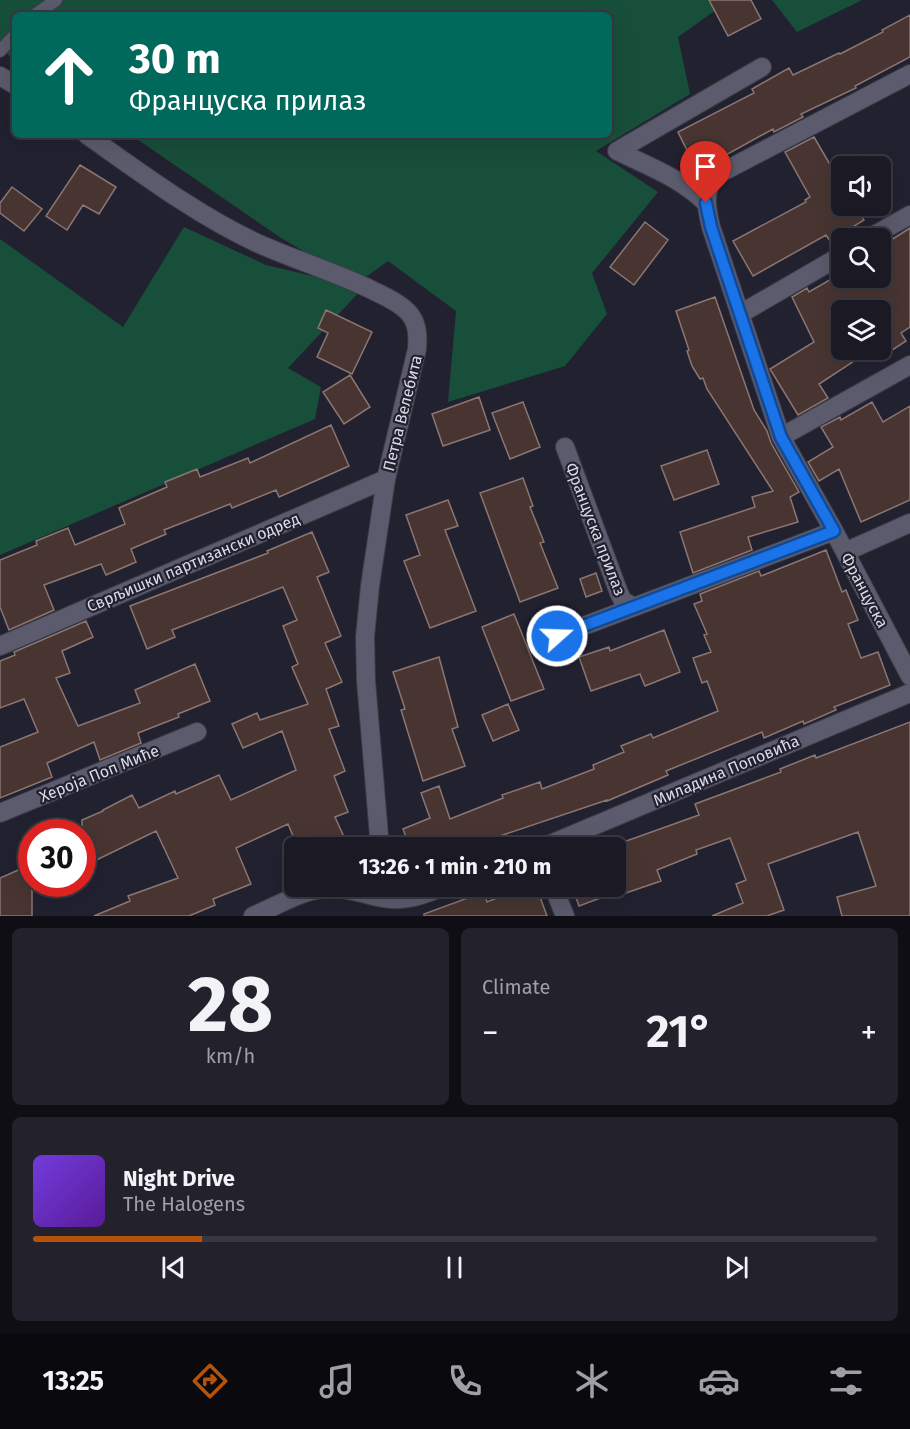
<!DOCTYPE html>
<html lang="en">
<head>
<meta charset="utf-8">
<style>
	body { margin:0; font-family:"Fira Sans",sans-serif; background:#23222c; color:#f1f3f6; height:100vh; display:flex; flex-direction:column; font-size:22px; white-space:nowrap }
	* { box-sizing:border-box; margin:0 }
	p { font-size:20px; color:#9fa0a6 }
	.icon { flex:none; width:33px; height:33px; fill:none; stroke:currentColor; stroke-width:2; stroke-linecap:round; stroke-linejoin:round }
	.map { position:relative; height:916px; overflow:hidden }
	.panel { display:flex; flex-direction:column; gap:12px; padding:12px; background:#0e0e14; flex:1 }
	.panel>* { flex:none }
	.hud { position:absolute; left:12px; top:12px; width:600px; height:126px; border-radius:9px; box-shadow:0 6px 24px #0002,0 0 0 2px #383841; background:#00695c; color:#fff; overflow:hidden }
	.fabs { position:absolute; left:831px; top:156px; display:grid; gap:12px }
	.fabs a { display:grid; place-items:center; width:60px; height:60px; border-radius:9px; background:#1a1924; box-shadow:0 6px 24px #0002,0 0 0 2px #383841; font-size:30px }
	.speed { position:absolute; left:18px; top:819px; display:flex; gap:12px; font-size:30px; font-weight:700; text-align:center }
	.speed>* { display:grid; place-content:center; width:78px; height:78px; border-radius:50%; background:#1a1924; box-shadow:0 6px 24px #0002,0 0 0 2px #383841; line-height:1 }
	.speed .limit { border:9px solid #d22; background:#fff; color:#111 }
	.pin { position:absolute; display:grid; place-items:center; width:51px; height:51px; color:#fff; margin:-62px -26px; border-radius:50% 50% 50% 0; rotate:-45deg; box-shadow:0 0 6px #0007 }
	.pin .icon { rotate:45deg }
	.me { position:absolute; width:66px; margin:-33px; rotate:70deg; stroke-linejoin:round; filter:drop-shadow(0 0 4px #0008) }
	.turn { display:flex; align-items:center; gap:21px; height:126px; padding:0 18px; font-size:27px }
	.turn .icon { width:78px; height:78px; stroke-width:2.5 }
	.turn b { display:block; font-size:42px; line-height:51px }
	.big { font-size:45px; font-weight:700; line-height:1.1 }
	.panel .card { flex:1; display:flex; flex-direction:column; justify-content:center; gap:9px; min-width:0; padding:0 21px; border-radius:9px; background:#23222c }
	.panel .dial { align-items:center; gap:0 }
	.dial b { font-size:78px; line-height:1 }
	.song { display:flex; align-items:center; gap:18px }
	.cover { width:72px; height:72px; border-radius:9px; background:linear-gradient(135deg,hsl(260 70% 55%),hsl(270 70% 35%)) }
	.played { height:6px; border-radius:3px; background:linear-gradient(90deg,#b45309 20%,#383841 20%) }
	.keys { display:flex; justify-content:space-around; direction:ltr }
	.heat { display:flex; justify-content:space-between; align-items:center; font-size:33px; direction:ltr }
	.panel .tiles { flex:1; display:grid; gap:12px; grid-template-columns:1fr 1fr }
	.card:last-child { grid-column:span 2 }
	.trip { position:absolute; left:284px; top:837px; width:342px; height:60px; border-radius:9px; background:#1a1924; box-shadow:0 6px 24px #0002,0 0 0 2px #383841; font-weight:700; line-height:60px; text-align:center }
	.tabs { display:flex; height:96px; justify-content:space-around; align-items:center; background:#0a0a0e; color:#9fa0a6 }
	.tabs .icon { width:42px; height:42px }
	.tabs .current { color:#b45309 }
	.tabs b { font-size:27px; color:#f1f3f6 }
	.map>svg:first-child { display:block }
	.green { fill:#184f3a }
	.building { fill:#483532; stroke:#8b7672; stroke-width:1.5 }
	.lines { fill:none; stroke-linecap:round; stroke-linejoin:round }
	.lane-casing { stroke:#3d3c49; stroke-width:14 }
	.street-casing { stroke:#3d3c49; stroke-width:20 }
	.lane { stroke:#5c5b6d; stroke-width:12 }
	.street { stroke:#5c5b6d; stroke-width:18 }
	.route-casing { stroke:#114b97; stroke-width:15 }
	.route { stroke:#1a73e8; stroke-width:10 }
	.labels { text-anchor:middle; stroke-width:4.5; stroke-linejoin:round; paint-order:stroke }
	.street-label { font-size:16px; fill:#dad9e4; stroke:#222130 }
</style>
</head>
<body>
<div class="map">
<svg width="910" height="916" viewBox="0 0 910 916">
	<rect width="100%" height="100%" fill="#222130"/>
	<path class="green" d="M0,0H730L678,37L690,94L596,151L658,192L592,273L607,314L565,366L448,402L456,311L388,261L363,279L315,258L281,238L131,135H609V15H15V59L0,50Z
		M772,0H862L797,32Z
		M184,227L266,265L363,288L288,368L321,387L315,419L0,555V239L123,327Z"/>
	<path class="building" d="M709,0H751L761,19L728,36Z
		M910,15V57L855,86L856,88L801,114L803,117L774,132L773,129L697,171L678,132L754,93L752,89L789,68L793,75L839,53L840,54L883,32L882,30Z
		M814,137L842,185V206H855L864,220L830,241L826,235L753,276L733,241L806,202L805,200L810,197L785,152Z
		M80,165L116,187L99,214L83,205L67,230L46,216Z
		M12,187L42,209L24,231L0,213V203Z
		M645,222L668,240L634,285L610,267Z
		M910,228V327L901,333L906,341L880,358V310H842V350H871L819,384L828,398L798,415L770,369L814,342L792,297L807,288L809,292L833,278H880V247Z
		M715,297L754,410L767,431L771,443L799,492L790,497L798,522L748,537L752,550L693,573L680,532L755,507L752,497L773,491L707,389L703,378L700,379L692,366L687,351L689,350L676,311Z
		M326,310L372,332L352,374L317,357L328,333L318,328Z
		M350,375L370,407L344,424L323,392Z
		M479,397L490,430L443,446L432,414Z
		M523,402L540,447L510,459L492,413Z
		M872,402L883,422L910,406V500L861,522L839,469L819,481L808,462L833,447L821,427L840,417L841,420Z
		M331,425L349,466L279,497L276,490L232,508L230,504L164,530L166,534L131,549L136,562L106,575L101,564L44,585L54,610L9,630L0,607V560L37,545L36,541L68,528L75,545L125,524L119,508L167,487L165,482L197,469L200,477L248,458L250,463Z
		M707,450L719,484L674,500L661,466Z
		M523,478L533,506L530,507L544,542L540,543L558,588L520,602L480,493Z
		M448,500L458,526L445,530L476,611L430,628L404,561L420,555L406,515Z
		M312,532L329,572L317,577L341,636L325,643L342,682L326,689L339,726L329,729L345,771L334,776L348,812L335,817L349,848H298L288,824L236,848L251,884L213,899L215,905L189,916H94L130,901L128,896L178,878L156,831L82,867V820L103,811V810L132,795L139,808L175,791L176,794L219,775L231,800L296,770L282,731L243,748L232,724L257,713L260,720L308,704L292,667L298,664L283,626L297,620L283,587L172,630L175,637L147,649L130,606L268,553L267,551Z
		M826,550L842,592L846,590L858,620L848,624L861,658L878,652L890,685L834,707L836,710L804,724L803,721L764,738L762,732L666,771L668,775L607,801V800L497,837L501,848H410L403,829L430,818L421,793L439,786L450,819L503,798L502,795L540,782L542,789L594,769L593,765L624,752L621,746L651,734L653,738L718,711L707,681L702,683L693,658L711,652L704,635L707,634L694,604L702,601L700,594L759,571L761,576Z
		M596,573L602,591L586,597L580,579Z
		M514,614L544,689L511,701L482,627Z
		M86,621L93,637L62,651L70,673L56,678L78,726L140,703L135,690L195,664L210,701L178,714L179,717L138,733L141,743L100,760L94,742L47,763L52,777L0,798V747L38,732L24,699L0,708V661L15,655L14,652Z
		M664,630L680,672L645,686L640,674L591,691L579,657L609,647L610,651Z
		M439,657L458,727L452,729L465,766L423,781L401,710L405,709L393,672Z
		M508,704L519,730L493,741L482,715Z
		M910,722V916H842L837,897L876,886L858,832L768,864L784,910L767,916H712L743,903L736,884L746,880L730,838L696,850L697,854L657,870L661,881L620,895L619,891L579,906L572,886H615V845L699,815L695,804L781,772L780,769L815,755L816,758Z
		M32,864V916H0V878Z
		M526,886H536L547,916H424V914L484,892L487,902Z"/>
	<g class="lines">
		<g class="lane-casing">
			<path id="lane" d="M35,15L56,0
				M0,51L15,35"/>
		</g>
		<g class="street-casing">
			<path id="street" d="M910,74L713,177C704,196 706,206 711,227L781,437L834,531L910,676
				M0,76L15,85
				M87,135C141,173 197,215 257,243C295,260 335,272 372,290C384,296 397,301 407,311C418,322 418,335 417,349L386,479L370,586L365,637L366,681L380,848
				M706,203C681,178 648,166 617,151L762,67
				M869,238L910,215
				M740,314L842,255
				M781,437L910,365
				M565,447L619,593L623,601L634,607L834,531
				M845,552L910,523
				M557,636L634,607
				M0,646L386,479
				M0,813L197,732
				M541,848L910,693
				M553,886L565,916
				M253,916C277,906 305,888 332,888C348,888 366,895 382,898C404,902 425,895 445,886"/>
		</g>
		<use href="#lane" class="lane"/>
		<use href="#street" class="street"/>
	</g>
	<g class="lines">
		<g class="route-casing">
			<path id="route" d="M557,636L834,531L781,437L711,227L706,203"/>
		</g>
		<use href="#route" class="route"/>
	</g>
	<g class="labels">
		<g class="street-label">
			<text transform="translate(402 413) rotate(-76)" y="6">Петра Велебита</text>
			<text transform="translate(596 529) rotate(69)" y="6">Француска прилаз</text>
			<text transform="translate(193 562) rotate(-23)" y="6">Сврљишки партизански одред</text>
			<text transform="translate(865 590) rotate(62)" y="6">Француска</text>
			<text transform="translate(726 770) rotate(-23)" y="6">Миладина Поповића</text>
			<text transform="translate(99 773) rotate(-22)" y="6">Хероја Поп Миће</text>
		</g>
	</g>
</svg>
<div class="fabs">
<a><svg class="icon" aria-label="sound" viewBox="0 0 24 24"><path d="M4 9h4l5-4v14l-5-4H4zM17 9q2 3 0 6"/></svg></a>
<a><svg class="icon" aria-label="search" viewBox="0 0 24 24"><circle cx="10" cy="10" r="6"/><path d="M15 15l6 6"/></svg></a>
<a><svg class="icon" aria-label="layers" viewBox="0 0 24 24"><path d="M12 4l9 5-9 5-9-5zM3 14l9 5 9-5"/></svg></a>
</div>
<div class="speed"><div class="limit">30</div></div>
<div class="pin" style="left:706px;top:203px;background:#d93025"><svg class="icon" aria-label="arrive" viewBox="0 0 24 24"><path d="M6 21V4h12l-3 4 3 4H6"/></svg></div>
<svg class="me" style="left:557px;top:636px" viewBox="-20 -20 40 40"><circle r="17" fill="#1a73e8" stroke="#fff" stroke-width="3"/><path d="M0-11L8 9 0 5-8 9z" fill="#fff"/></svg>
<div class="trip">13:26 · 1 min · 210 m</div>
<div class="hud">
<div class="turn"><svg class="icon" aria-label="ahead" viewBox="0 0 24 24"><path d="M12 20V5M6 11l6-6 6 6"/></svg><div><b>30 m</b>Француска прилаз</div></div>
</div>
</div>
<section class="panel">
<div class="tiles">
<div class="card dial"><b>28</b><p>km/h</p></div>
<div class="card"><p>Climate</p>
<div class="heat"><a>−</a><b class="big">21°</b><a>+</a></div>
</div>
<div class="card">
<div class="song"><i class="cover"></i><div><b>Night Drive</b><p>The Halogens</p></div></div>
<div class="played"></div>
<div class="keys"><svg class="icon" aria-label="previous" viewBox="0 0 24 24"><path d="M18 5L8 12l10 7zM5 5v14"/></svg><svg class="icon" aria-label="pause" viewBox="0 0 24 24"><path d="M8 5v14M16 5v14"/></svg><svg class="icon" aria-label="next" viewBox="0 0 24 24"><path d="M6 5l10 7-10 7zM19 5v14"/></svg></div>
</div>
</div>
</section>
<nav class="tabs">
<b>13:25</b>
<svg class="icon current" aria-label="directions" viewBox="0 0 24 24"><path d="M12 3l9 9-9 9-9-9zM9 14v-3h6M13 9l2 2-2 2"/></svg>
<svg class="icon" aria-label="music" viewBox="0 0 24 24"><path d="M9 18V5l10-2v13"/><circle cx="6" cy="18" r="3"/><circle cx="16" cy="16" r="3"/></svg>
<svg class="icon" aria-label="phone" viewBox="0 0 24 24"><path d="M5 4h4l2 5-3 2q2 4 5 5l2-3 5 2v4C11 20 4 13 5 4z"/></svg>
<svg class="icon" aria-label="climate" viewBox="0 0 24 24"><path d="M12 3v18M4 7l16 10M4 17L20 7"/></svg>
<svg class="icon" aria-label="car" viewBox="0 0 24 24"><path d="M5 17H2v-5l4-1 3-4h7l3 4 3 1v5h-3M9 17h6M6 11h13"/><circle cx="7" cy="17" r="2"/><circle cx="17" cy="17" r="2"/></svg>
<svg class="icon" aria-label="filters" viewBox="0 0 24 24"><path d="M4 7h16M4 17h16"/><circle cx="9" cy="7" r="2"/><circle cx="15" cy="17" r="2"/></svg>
</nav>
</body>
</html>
